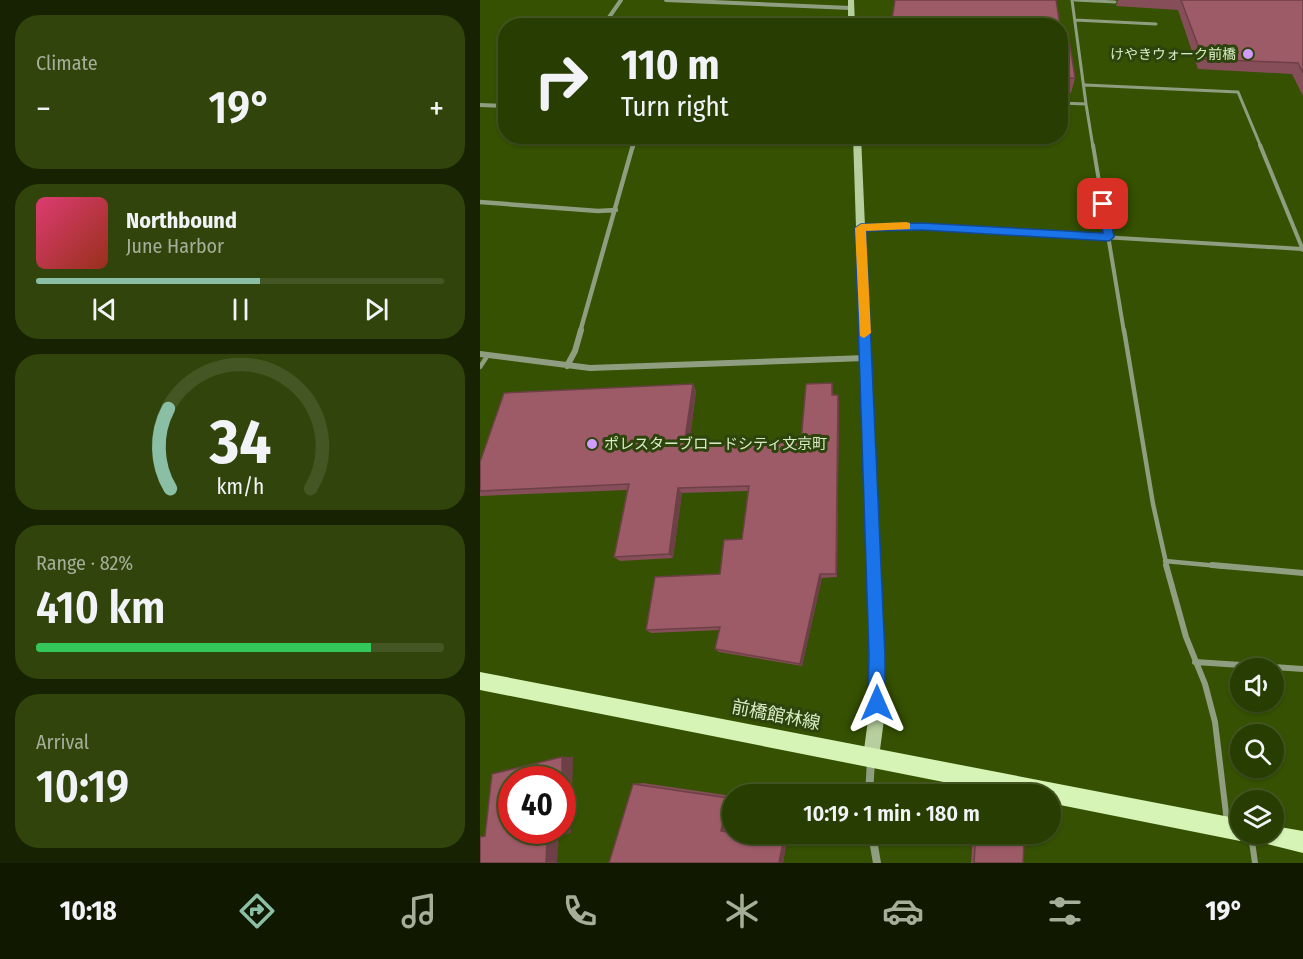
<!DOCTYPE html>
<html lang="en">
<head>
<meta charset="utf-8">
<style>
	body { margin:0; font-family:"Fira Sans Condensed","Noto Sans JP",sans-serif; background:#30440b; color:#f1f3f6; height:100vh; display:flex; flex-direction:column; font-size:22px; white-space:nowrap }
	* { box-sizing:border-box; margin:0 }
	p { font-size:20px; color:#a5ae99 }
	.icon { flex:none; width:33px; height:33px; fill:none; stroke:currentColor; stroke-width:2; stroke-linecap:round; stroke-linejoin:round }
	.map { position:relative; flex:1; overflow:hidden }
	.drawer { display:flex; flex-direction:column; gap:15px; padding:15px; background:#162201; width:480px }
	.drawer>* { flex:none }
	.hud { position:absolute; left:18px; top:18px; width:570px; height:126px; border-radius:24px; box-shadow:0 2px 4px #0004,0 0 0 2px #445623; background:#283d01; color:#f1f3f6; overflow:hidden }
	.fabs { position:absolute; left:750px; top:658px; display:grid; gap:12px }
	.fabs a { display:grid; place-items:center; width:54px; height:54px; border-radius:50%; background:#283d01; box-shadow:0 2px 4px #0004,0 0 0 2px #445623; font-size:30px }
	.speed { position:absolute; left:18px; top:766px; display:flex; gap:12px; font-size:30px; font-weight:700; text-align:center }
	.speed>* { display:grid; place-content:center; width:78px; height:78px; border-radius:50%; background:#283d01; box-shadow:0 2px 4px #0004,0 0 0 2px #445623; line-height:1 }
	.speed .limit { border:9px solid #d22; background:#fff; color:#111 }
	.pin { position:absolute; display:grid; place-items:center; width:51px; height:51px; color:#fff; margin:-26px; border-radius:12px; box-shadow:0 3px 9px #0006 }
	.me { position:absolute; width:66px; margin:-33px; rotate:0deg; stroke-linejoin:round; filter:drop-shadow(0 0 4px #0008) }
	.turn { display:flex; align-items:center; gap:21px; height:126px; padding:0 24px; font-size:27px }
	.turn .icon { width:78px; height:78px; stroke-width:2.5 }
	.turn b { display:block; font-size:42px; line-height:51px }
	.big { font-size:45px; font-weight:600; line-height:1.1 }
	.drawer .tile { flex:1; display:flex; flex-direction:column; justify-content:center; gap:9px; min-width:0; padding:0 21px; border-radius:24px; background:#30440b }
	.drawer .dial { align-items:center; gap:0 }
	.dial svg { height:156px; overflow:visible; fill:none; stroke:#445623; stroke-width:7; stroke-linecap:round; text-anchor:middle }
	.dial text { fill:#f1f3f6; stroke:none }
	.song { display:flex; align-items:center; gap:18px }
	.cover { width:72px; height:72px; border-radius:9px; background:linear-gradient(135deg,hsl(340 70% 55%),hsl(10 70% 35%)) }
	.played { height:6px; border-radius:3px; background:linear-gradient(90deg,#8abfa5 55%,#445623 55%) }
	.keys { display:flex; justify-content:space-around; direction:ltr }
	.heat { display:flex; justify-content:space-between; align-items:center; font-size:33px; direction:ltr }
	.charge { height:9px; border-radius:4px; background:linear-gradient(90deg,#34c759 82%,#445623 0) }
	.trip { position:absolute; left:242px; top:784px; width:339px; height:60px; border-radius:30px; background:#283d01; box-shadow:0 2px 4px #0004,0 0 0 2px #445623; font-weight:600; line-height:60px; text-align:center }
	.tab-bar { display:flex; height:96px; justify-content:space-around; align-items:center; background:#101800; color:#a5ae99 }
	.tab-bar .icon { width:42px; height:42px }
	.tab-bar .on { color:#8abfa5 }
	.tab-bar b { font-size:27px; color:#f1f3f6 }
	main { display:flex; flex:1; min-height:0 }
	.map>svg:first-child { display:block }
	.lines { fill:none; stroke-linecap:round; stroke-linejoin:round }
	.lane-far3 { stroke:#8f9e80; stroke-width:3 }
	.lane-far2 { stroke:#8f9e80; stroke-width:4 }
	.lane-far1 { stroke:#8f9e80; stroke-width:4.5 }
	.lane { stroke:#8f9e80; stroke-width:6 }
	.street-far3 { stroke:#8f9e80; stroke-width:4 }
	.street-far2 { stroke:#8f9e80; stroke-width:4.5 }
	.street-far1 { stroke:#8f9e80; stroke-width:6 }
	.street { stroke:#8f9e80; stroke-width:8 }
	.secondary { fill:#b7cf9e; fill-rule:evenodd }
	.primary { fill:#d5f4b5; fill-rule:evenodd }
	.wall { fill:#864e58 }
	.shaded-wall { fill:#6d4047 }
	.building { fill:#9c5b66; stroke:#6d4047; stroke-width:1.5 }
	.route { fill:#1a73e8; stroke:#114b97; stroke-width:1.5 }
	.slow { fill:#f59e0b }
	.poi-dot { fill:#d29cfd; stroke:#2e440d; stroke-width:2 }
	.labels { text-anchor:middle; stroke-width:6; stroke-linejoin:round; paint-order:stroke }
	.far-poi-label { font-size:14px; fill:#d9ebc6; stroke:#2e440d; text-anchor:end }
	.poi-label { font-size:15px; fill:#d9ebc6; stroke:#2e440d; text-anchor:start }
	.near-street-label { font-size:18px; fill:#d9ebc6; stroke:#2e440d }
</style>
</head>
<body>
<main>
<section class="drawer">
<div class="tile"><p>Climate</p>
<div class="heat"><a>−</a><b class="big">19°</b><a>+</a></div>
</div>
<div class="tile">
<div class="song"><i class="cover"></i><div><b>Northbound</b><p>June Harbor</p></div></div>
<div class="played"></div>
<div class="keys"><svg class="icon" aria-label="previous" viewBox="0 0 24 24"><path d="M18 5L8 12l10 7zM5 5v14"/></svg><svg class="icon" aria-label="pause" viewBox="0 0 24 24"><path d="M8 5v14M16 5v14"/></svg><svg class="icon" aria-label="next" viewBox="0 0 24 24"><path d="M6 5l10 7-10 7zM19 5v14"/></svg></div>
</div>
<div class="tile dial"><svg viewBox="0 0 100 80">
<path d="M14 69A42 42 0 1 1 86 69"/>
<path d="M14 69A42 42 0 0 1 13 28" stroke="#8abfa5"/>
<text x="50" y="56" font-size="32" font-weight="700">34</text>
<text x="50" y="72" font-size="11">km/h</text>
</svg></div>
<div class="tile"><p>Range · 82%</p><b class="big">410 km</b><div class="charge"></div></div>
<div class="tile"><p>Arrival</p><b class="big">10:19</b></div>
</section>
<div class="map">
<svg width="823" height="863" viewBox="0 0 823 863">
	<rect width="100%" height="100%" fill="#355101"/>
	<g class="lines">
		<path class="lane-far3" d="M595,0L635,2
			M595,20L676,24
			M605,85L758,92L781,147
			M580,103L606,104L592,0
			M606,104L613,147"/>
		<path class="lane-far2" d="M613,145L644,332
			M780,145L823,250
			M381,228L442,226L822,249"/>
		<path class="lane-far1" d="M644,330L673,504L687,567
			M0,367L8,355
			M685,561L749,567"/>
		<path class="lane" d="M686,565L706,637L725,684L735,722L747,822
			M732,565L823,573
			M715,662L823,669
			M771,834L775,863"/>
		<path class="street-far3" d="M186,0L371,8
			M123,26L141,0
			M0,105L26,106
			M153,147L156,136"/>
		<path class="street-far2" d="M0,202L118,211L136,210
			M100,332L153,145"/>
		<path class="street-far1" d="M0,354L110,368L385,358
			M87,366L95,351L101,330"/>
		<path class="street" d="M389,795L391,760
			M392,834L397,863"/>
		<path class="secondary" d="M368,0H374L375,26H368Z
			M373,136H381L404,655V720L399,757L397,763L391,765L385,763L383,757L388,720L390,655Z"/>
		<path class="primary" d="M0,672L760,819V834H769L767,837L760,841L570,803V795H529L0,690Z
			M794,826L823,831V853L775,841L771,834H794Z"/>
	</g>
	<path class="wall" d="M637,0H823V96L812,74L718,69L698,10L636,6L638,0Z
		M580,30L595,78L591,93H580Z
		M352,383L353,395L359,401L357,577L342,578L322,666L239,652L235,649L240,630L171,633L166,630L240,574L262,539L268,491L202,493L193,558L140,561L134,557L147,490L0,496V462L213,384L216,391L209,446L321,442Z
		M163,783L252,796V809L248,828L252,829V834H282L307,838L303,863L153,784Z
		M493,834H508L540,839L544,842L543,863H491Z"/>
	<path class="shaded-wall" d="M213,384L216,391L208,452L204,446Z
		M358,395L359,401L357,577L356,574Z
		M198,488L202,493L193,558L189,554Z
		M340,574L342,578L322,666L320,664Z
		M82,757H93L91,833L80,836V831H82Z
		M252,797V809L248,828L241,831L248,798Z
		M79,836L77,863H66L67,839Z
		M307,838L303,863H299L303,842Z"/>
	<path class="building" d="M415,0H576L580,26H411Z
		M701,0H823V73L818,63L723,59Z
		M580,30L581,32L588,33L595,78H580Z
		M352,383V395H358L356,574H340L320,664L235,649L240,627L166,630L175,577L240,574L244,540L262,539L269,486L198,488L189,554L134,557L149,484L0,491V462L24,393L213,384L204,446L321,442L326,384Z
		M82,757V780H32V831H80V836L67,839L66,863H0V837L5,836L12,774Z
		M153,784L248,798L241,831L252,833V834L303,842L299,863H129Z
		M496,834L544,842L543,863H494Z"/>
	<path class="route" d="M623,201L628,204L634,237L629,241L442,230L386,231L405,655V703L403,709L397,711L390,709L388,703L389,655L375,228L381,224L442,223L623,233L618,204Z"/>
	<path class="slow" d="M426,222L430,223V229L386,231L391,333L384,338L380,336L375,228L381,224Z"/>
	<g class="poi-dot">
		<circle cx="768" cy="54" r="6"/>
		<circle cx="112" cy="444" r="6"/>
	</g>
	<g class="labels">
		<g class="far-poi-label">
			<text x="756" y="59">けやきウォーク前橋</text>
		</g>
		<g class="poi-label">
			<text x="124" y="449">ポレスターブロードシティ文京町</text>
		</g>
		<g class="near-street-label">
			<text transform="translate(296 715) rotate(11)" y="6">前橋館林線</text>
		</g>
	</g>
</svg>
<div class="fabs">
<a><svg class="icon" aria-label="sound" viewBox="0 0 24 24"><path d="M4 9h4l5-4v14l-5-4H4zM17 9q2 3 0 6"/></svg></a>
<a><svg class="icon" aria-label="search" viewBox="0 0 24 24"><circle cx="10" cy="10" r="6"/><path d="M15 15l6 6"/></svg></a>
<a><svg class="icon" aria-label="layers" viewBox="0 0 24 24"><path d="M12 4l9 5-9 5-9-5zM3 14l9 5 9-5"/></svg></a>
</div>
<div class="speed"><div class="limit">40</div></div>
<div class="pin" style="left:623px;top:204px;background:#d93025"><svg class="icon" aria-label="arrive" viewBox="0 0 24 24"><path d="M6 21V4h12l-3 4 3 4H6"/></svg></div>
<svg class="me" style="left:397px;top:703px" viewBox="-20 -20 40 40"><path d="M0-17L14 15 0 8-14 15z" fill="#1a73e8" stroke="#fff" stroke-width="4"/></svg>
<div class="trip">10:19 · 1 min · 180 m</div>
<div class="hud">
<div class="turn"><svg class="icon" aria-label="right" viewBox="0 0 24 24"><path d="M7 20v-9h11M14 6l5 5-5 5"/></svg><div><b>110 m</b>Turn right</div></div>
</div>
</div>
</main>
<nav class="tab-bar">
<b>10:18</b>
<svg class="icon on" aria-label="directions" viewBox="0 0 24 24"><path d="M12 3l9 9-9 9-9-9zM9 14v-3h6M13 9l2 2-2 2"/></svg>
<svg class="icon" aria-label="music" viewBox="0 0 24 24"><path d="M9 18V5l10-2v13"/><circle cx="6" cy="18" r="3"/><circle cx="16" cy="16" r="3"/></svg>
<svg class="icon" aria-label="phone" viewBox="0 0 24 24"><path d="M5 4h4l2 5-3 2q2 4 5 5l2-3 5 2v4C11 20 4 13 5 4z"/></svg>
<svg class="icon" aria-label="climate" viewBox="0 0 24 24"><path d="M12 3v18M4 7l16 10M4 17L20 7"/></svg>
<svg class="icon" aria-label="car" viewBox="0 0 24 24"><path d="M5 17H2v-5l4-1 3-4h7l3 4 3 1v5h-3M9 17h6M6 11h13"/><circle cx="7" cy="17" r="2"/><circle cx="17" cy="17" r="2"/></svg>
<svg class="icon" aria-label="filters" viewBox="0 0 24 24"><path d="M4 7h16M4 17h16"/><circle cx="9" cy="7" r="2"/><circle cx="15" cy="17" r="2"/></svg>
<b>19°</b>
</nav>
</body>
</html>
